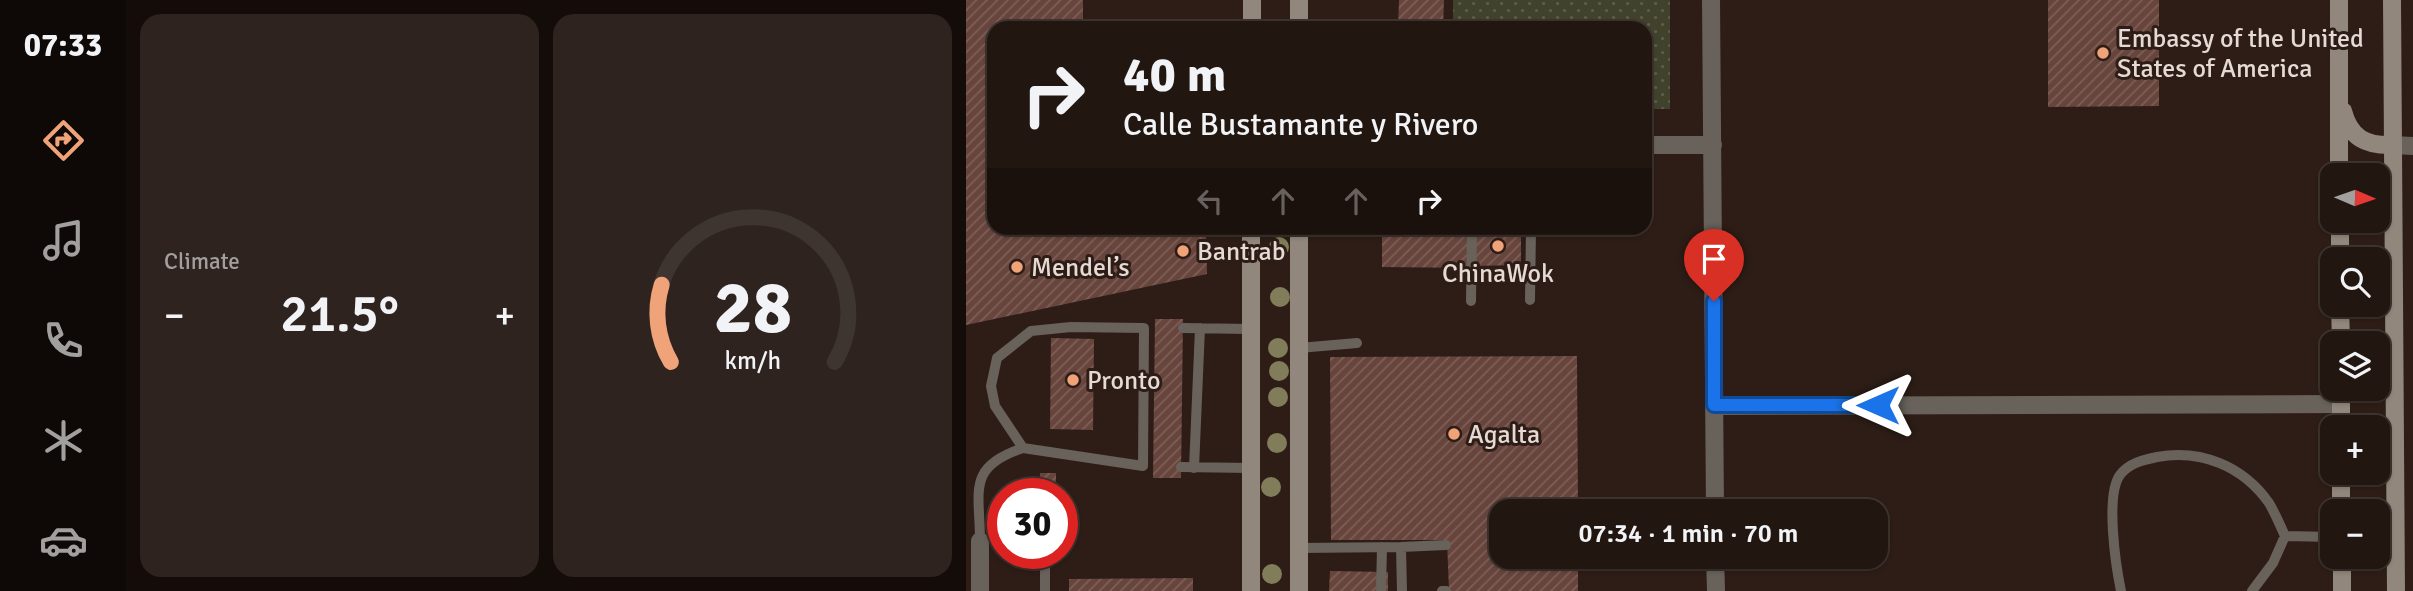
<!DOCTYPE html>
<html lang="en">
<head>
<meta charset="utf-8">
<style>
	body { margin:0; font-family:Signika,sans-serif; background:#2e231e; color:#f1f3f6; height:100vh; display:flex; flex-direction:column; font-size:26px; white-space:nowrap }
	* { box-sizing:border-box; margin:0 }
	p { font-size:23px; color:#a29f9f }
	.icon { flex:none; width:38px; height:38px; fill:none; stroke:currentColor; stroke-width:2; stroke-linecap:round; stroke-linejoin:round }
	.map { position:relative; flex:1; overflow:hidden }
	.sheet { display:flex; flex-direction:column; gap:14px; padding:14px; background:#130c09; width:840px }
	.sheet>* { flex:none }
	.hud { position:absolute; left:21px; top:21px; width:665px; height:214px; border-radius:21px; box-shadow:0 2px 5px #0004,0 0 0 2px #3f3530; background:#221610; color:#f1f3f6; overflow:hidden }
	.needle { width:46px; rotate:92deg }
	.fabs { position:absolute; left:1354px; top:163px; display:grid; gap:14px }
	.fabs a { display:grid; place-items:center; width:70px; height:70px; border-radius:14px; background:#221610; box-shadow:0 2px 5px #0004,0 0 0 2px #3f3530; font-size:35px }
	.speed { position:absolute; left:21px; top:478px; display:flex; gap:14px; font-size:35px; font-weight:700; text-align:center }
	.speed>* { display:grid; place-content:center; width:91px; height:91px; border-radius:50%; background:#221610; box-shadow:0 2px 5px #0004,0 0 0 2px #3f3530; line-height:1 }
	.speed .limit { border:10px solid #d22; background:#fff; color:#111 }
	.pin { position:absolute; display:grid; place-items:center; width:60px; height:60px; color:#fff; margin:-72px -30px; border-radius:50% 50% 50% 0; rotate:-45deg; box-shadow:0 0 7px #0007 }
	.pin .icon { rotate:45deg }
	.me { position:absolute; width:77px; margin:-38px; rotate:270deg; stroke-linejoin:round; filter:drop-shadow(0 0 5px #0008) }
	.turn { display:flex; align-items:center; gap:24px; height:147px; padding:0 21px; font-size:32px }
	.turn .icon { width:91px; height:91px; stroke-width:2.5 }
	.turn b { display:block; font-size:49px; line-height:60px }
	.lanes { display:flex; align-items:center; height:66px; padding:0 21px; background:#0003; justify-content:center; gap:35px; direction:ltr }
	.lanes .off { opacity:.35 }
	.big { font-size:52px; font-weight:600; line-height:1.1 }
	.sheet .card { flex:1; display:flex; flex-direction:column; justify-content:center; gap:10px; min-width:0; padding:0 24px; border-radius:21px; background:#2e231e }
	.sheet .dial { align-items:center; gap:0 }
	.dial svg { height:182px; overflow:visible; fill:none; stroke:#3f3530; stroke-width:7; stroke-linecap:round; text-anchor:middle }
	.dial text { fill:#f1f3f6; stroke:none }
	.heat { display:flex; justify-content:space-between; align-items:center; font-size:38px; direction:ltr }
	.sheet .tiles { flex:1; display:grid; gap:14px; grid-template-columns:repeat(2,1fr) }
	.trip { position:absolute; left:523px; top:499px; width:399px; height:70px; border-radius:21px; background:#221610; box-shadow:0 2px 5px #0004,0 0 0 2px #3f3530; font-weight:600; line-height:70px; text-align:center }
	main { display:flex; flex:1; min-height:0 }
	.tab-bar { display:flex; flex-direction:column; width:126px; justify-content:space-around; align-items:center; background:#0e0906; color:#a29f9f }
	.tab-bar .icon { width:49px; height:49px }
	.tab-bar .active { color:#f0a378 }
	.tab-bar b { font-size:32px; color:#f1f3f6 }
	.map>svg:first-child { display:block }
	.grass { fill:url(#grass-dots) }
	.building { fill:url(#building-hatch) }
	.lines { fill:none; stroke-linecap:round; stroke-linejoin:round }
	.service { stroke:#68625b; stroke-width:10 }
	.minor { stroke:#68625b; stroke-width:18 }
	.secondary { stroke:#91877c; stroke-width:18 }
	.tree { fill:#817c59 }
	.route-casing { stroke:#114b97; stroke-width:18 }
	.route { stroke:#1a73e8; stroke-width:12 }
	.poi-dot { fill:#f0a378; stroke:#2d1d16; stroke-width:2.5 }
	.labels { text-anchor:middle; stroke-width:6; stroke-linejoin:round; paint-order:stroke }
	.poi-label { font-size:26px; fill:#e6dad5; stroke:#2d1d16; text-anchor:start }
</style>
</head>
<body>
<main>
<nav class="tab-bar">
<b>07:33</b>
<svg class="icon active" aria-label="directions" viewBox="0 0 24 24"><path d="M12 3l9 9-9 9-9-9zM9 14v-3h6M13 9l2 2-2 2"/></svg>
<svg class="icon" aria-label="music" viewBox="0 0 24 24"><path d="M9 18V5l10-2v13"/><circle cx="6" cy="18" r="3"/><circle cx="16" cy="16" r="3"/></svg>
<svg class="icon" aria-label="phone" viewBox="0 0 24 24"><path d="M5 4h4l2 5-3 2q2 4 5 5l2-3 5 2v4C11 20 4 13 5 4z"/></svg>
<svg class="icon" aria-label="climate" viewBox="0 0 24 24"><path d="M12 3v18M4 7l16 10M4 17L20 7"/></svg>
<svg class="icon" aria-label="car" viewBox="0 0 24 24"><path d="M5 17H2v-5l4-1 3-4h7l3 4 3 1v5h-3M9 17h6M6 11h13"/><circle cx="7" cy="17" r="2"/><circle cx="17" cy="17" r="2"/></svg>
</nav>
<section class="sheet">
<div class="tiles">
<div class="card"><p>Climate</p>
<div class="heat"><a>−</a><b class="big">21.5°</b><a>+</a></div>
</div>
<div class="card dial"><svg viewBox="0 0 100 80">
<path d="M14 69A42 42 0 1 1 86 69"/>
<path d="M14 69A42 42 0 0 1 10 35" stroke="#f0a378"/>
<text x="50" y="56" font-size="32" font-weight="700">28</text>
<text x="50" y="72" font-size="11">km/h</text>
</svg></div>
</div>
</section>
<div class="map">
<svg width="1447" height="591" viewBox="0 0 1447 591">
	<defs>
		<pattern id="grass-dots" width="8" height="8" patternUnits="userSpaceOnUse" patternTransform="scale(1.75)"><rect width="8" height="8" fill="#40422c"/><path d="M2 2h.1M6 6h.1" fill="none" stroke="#5c5d4a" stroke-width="1.8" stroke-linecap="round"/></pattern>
		<pattern id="building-hatch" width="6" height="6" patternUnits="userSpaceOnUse" patternTransform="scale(1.75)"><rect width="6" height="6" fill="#67453d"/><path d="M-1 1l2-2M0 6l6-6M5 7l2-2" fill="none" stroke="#7d5f58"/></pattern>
	</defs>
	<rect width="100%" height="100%" fill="#2d1d16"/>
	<path class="grass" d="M487,0H704V109H679V28H487Z"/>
	<path class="building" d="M0,0H117V28H28V228L240,231L241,274L0,325Z
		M433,0H478L477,28H432Z
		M1082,0H1193V106L1082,107Z
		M416,228H504V268L416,267Z
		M508,228H555V265L508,266Z
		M189,319H217L215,478H187Z
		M85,338L128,339L127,430L84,429Z
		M611,356L612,511H536V556H612V591H483L481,540H365L364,357Z
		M74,473H90V494H73Z
		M364,571L422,572V591H363Z
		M227,578V591H103V579Z"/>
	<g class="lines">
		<path class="service" d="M564,300L565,228
			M505,301L506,228
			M217,328L285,329
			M333,348L391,343
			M215,467L285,468
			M228,468L234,328
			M1319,536L1367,537
			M14,541C14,491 0,467 57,448L29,406L25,386L31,358L65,331L105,327L178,328L177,466L57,448
			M435,547L480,545
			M333,548L435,547L436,591
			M79,591V553
			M415,591L416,547
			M476,591H480
			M1155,591C1150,567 1139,495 1154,475C1163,463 1177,460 1191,457C1235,449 1277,466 1303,503C1309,513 1314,525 1319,536L1307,563L1286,591"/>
		<path class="minor" d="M745,0L749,511
			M679,145H747
			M1427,145L1447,146
			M748,406L1375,404
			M14,541V591
			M749,556L750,591"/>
		<path class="secondary" d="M1373,0V175
			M1426,0L1430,591
			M286,28V0
			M333,28V0
			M1377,111C1384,138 1400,146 1427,145
			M1374,220V259
			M333,228V591
			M1374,304L1375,343
			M1375,388V427
			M1375,472V511
			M1376,556V591
			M285,591V228"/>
	</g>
	<g class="tree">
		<circle cx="313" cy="247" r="10"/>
		<circle cx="314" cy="297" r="10"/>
		<circle cx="312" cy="348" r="10"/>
		<circle cx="313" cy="371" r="10"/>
		<circle cx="312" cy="397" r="10"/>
		<circle cx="311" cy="443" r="10"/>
		<circle cx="305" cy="487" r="10"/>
		<circle cx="306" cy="574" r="10"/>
	</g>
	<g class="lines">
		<g class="route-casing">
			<path id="route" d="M748,301V405H912"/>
		</g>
		<use href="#route" class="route"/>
	</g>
	<g class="poi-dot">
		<circle cx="1137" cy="53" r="7"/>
		<circle cx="532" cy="246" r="7"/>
		<circle cx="217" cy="251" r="7"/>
		<circle cx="51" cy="267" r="7"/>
		<circle cx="107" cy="380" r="7"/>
		<circle cx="488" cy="434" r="7"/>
	</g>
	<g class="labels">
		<g class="poi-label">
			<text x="1151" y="47">Embassy of the United<tspan x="1151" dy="30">States of America</tspan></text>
			<text x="231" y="260">Bantrab</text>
			<text x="65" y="276">Mendel’s</text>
			<text x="532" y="282" text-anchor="middle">ChinaWok</text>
			<text x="121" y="389">Pronto</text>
			<text x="502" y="443">Agalta</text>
		</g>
	</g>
</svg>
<div class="fabs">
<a><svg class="needle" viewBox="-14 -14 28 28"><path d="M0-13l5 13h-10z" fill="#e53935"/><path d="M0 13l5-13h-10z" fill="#a29f9f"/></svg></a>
<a><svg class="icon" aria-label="search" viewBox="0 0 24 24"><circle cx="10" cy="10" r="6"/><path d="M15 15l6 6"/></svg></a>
<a><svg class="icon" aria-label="layers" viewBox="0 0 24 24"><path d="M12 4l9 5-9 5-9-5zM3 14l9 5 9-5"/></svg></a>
<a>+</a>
<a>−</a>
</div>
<div class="speed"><div class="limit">30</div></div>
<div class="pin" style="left:748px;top:301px;background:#d93025"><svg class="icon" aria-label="arrive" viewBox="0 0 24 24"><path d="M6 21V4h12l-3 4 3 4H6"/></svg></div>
<svg class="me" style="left:912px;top:405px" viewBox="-20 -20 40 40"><path d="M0-17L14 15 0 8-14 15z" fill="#1a73e8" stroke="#fff" stroke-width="4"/></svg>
<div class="trip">07:34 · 1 min · 70 m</div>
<div class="hud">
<div class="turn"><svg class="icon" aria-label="right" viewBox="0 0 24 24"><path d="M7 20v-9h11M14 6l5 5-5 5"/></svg><div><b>40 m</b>Calle Bustamante y Rivero</div></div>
<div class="lanes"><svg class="icon off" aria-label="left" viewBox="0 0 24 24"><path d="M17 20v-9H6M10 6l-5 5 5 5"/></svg><svg class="icon off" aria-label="ahead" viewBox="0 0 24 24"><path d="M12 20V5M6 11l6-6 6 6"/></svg><svg class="icon off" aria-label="ahead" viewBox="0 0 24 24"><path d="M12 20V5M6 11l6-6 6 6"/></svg><svg class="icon" aria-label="right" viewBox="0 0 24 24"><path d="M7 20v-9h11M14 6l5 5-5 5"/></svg></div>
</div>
</div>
</main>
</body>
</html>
